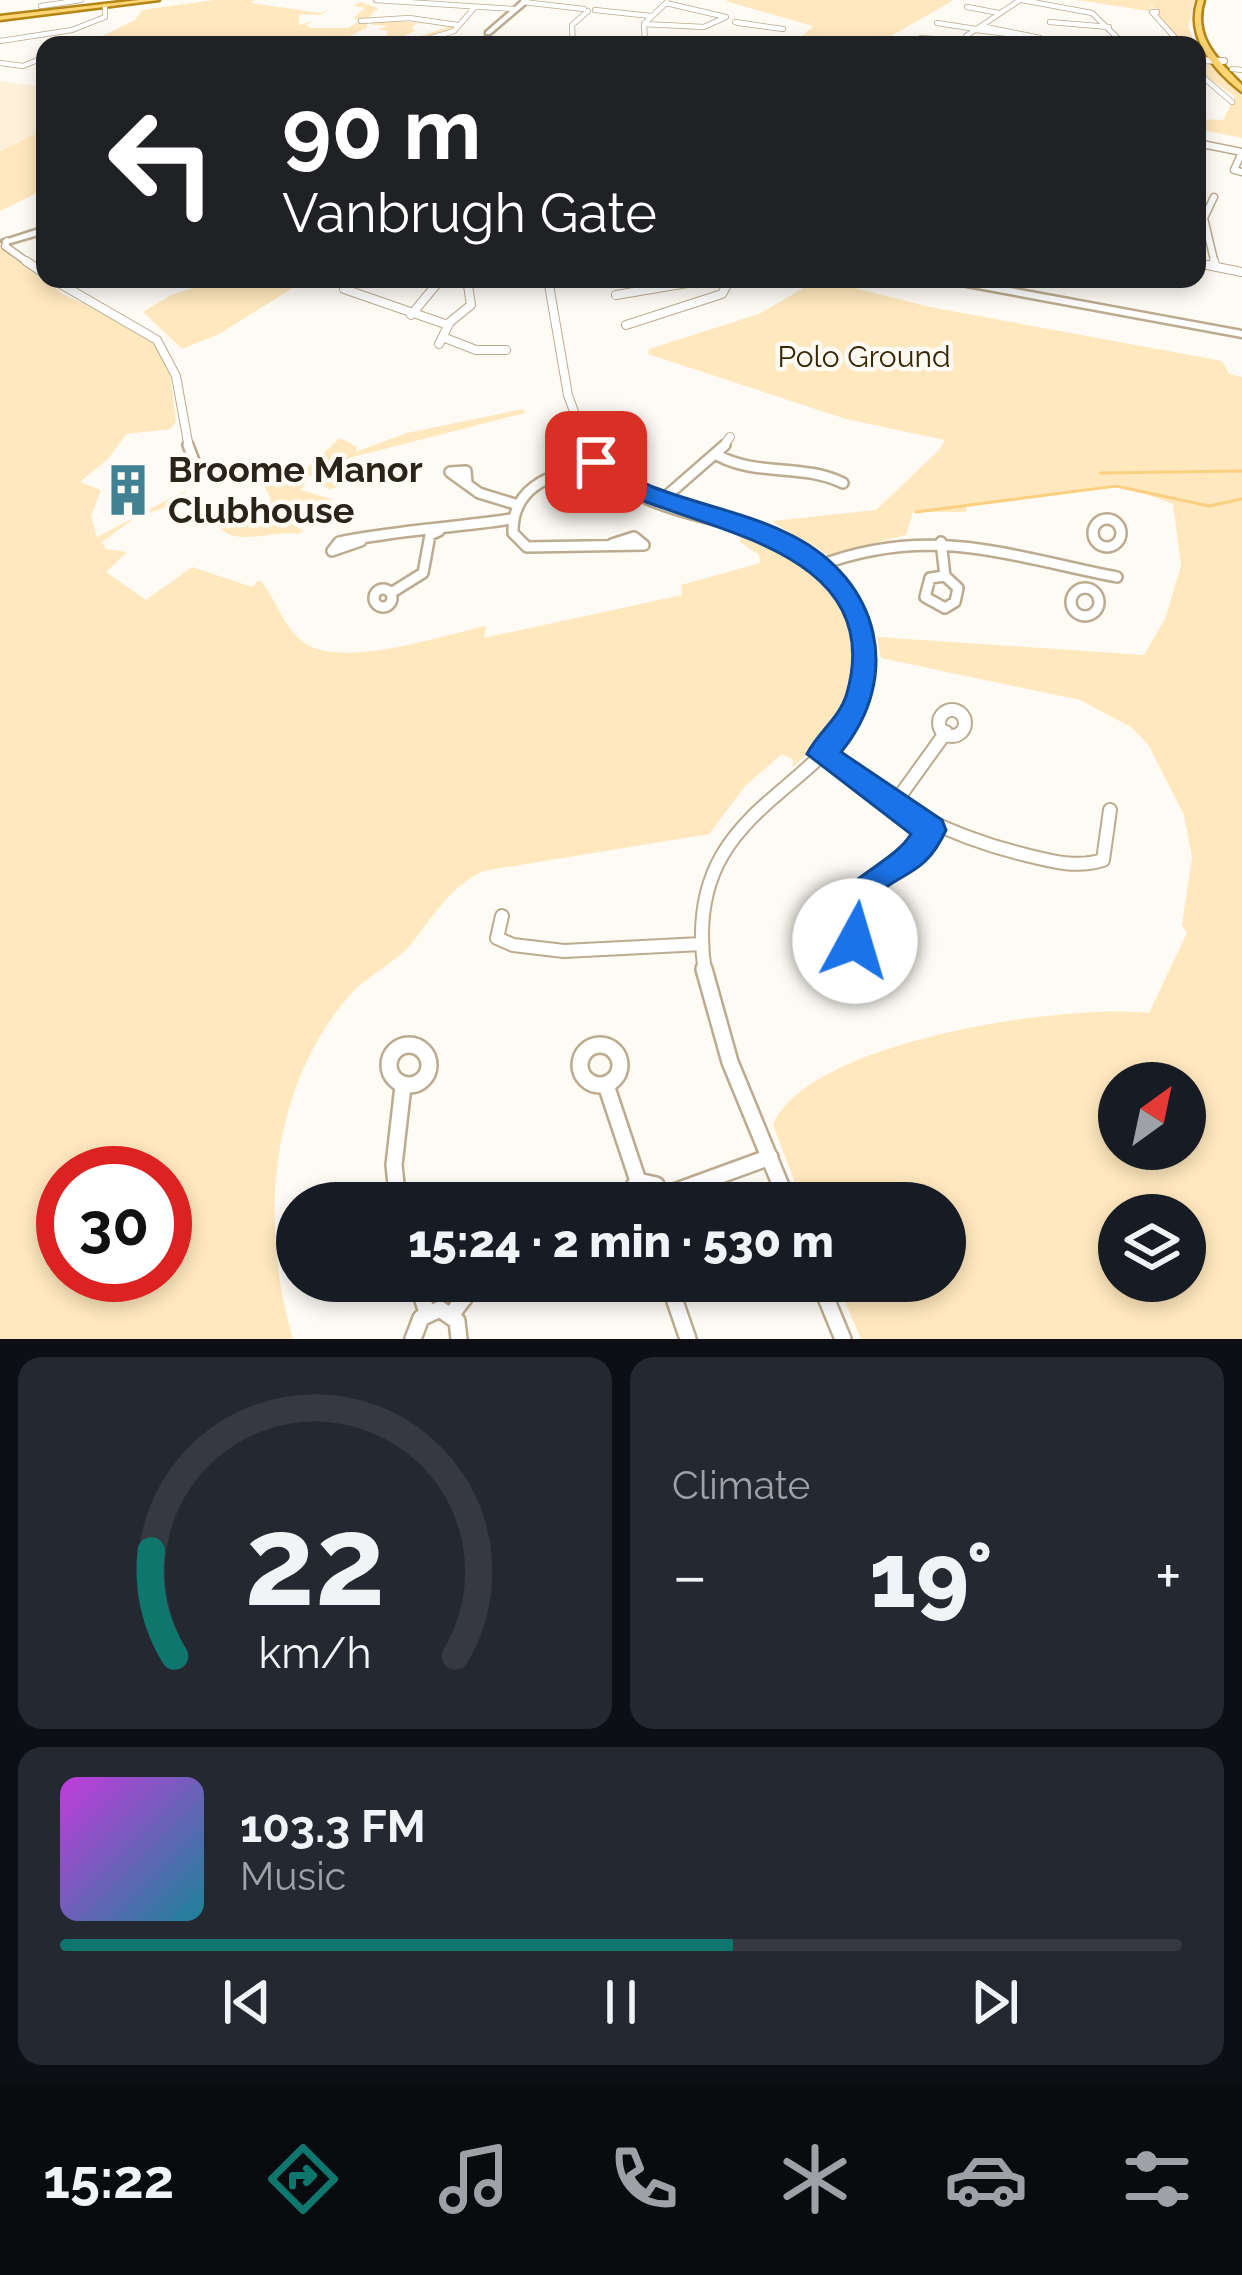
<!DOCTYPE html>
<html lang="en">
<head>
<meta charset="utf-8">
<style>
	body { margin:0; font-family:Raleway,sans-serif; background:#242831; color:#f1f3f6; height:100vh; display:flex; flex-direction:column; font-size:45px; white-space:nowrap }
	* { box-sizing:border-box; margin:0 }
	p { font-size:39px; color:#9ea1a6 }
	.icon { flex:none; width:66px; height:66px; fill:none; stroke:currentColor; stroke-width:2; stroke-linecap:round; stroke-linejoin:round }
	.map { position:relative; height:1339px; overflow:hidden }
	.panel { display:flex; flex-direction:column; gap:18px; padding:18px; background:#0d0f14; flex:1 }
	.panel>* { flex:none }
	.guide { position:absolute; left:36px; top:36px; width:1170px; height:252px; border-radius:24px; box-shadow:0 6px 18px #0003; background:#202124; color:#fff; overflow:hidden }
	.needle { width:78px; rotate:33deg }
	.tools { position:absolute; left:1098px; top:1062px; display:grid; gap:24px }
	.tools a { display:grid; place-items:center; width:108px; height:108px; border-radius:50%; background:#171b24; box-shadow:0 6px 18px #0003; font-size:60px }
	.speed { position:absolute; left:36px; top:1146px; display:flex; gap:24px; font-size:60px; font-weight:700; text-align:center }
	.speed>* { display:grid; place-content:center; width:156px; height:156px; border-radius:50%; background:#171b24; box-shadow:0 6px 18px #0003; line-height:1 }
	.speed .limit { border:18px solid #d22; background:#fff; color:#111 }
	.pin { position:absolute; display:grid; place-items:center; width:102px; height:102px; color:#fff; margin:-51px; border-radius:24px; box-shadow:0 6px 18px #0006 }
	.me { position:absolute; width:132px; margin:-66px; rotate:6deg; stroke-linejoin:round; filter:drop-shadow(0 0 9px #0008) }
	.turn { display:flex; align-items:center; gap:42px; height:252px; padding:0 48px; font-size:54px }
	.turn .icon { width:156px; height:156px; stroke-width:2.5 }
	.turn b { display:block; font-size:84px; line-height:102px }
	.big { font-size:90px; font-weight:800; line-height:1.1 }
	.panel .widget { flex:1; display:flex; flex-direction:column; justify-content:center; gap:18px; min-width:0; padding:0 42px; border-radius:24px; background:#242831 }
	.panel .dial { align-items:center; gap:0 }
	.dial svg { height:312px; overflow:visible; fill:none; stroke:#363941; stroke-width:7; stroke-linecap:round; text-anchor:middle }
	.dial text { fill:#f1f3f6; stroke:none }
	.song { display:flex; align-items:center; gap:36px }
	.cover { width:144px; height:144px; border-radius:18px; background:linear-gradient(135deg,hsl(290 70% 55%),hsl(190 70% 35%)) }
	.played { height:12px; border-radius:6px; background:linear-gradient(90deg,#0f766e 60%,#363941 60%) }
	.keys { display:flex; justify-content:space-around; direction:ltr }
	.heat { display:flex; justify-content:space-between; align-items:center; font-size:66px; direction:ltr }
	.panel .tiles { flex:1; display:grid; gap:18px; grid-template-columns:1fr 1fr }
	.widget:last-child { grid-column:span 2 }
	.trip { position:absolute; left:276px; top:1182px; width:690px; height:120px; border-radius:60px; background:#171b24; box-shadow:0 6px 18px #0003; font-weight:800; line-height:120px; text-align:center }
	.tabs { display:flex; height:192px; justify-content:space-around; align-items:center; background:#090b0e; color:#9ea1a6 }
	.tabs .icon { width:84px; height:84px }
	.tabs .selected { color:#0f766e }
	.tabs b { font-size:54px; color:#f1f3f6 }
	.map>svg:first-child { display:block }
	.built { fill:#fdf1da }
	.green { fill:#ffe8be; fill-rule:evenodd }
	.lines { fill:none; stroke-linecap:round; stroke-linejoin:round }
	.stream { stroke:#facf7f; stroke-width:3 }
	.minor-far5-casing { stroke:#bcab8e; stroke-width:6 }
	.minor-far4-casing { stroke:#bcab8e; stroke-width:9 }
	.minor-far3-casing { stroke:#bcab8e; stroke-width:10 }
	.minor-far2-casing { stroke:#bcab8e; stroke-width:14 }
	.minor-far1-casing { stroke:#bcab8e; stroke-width:16 }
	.minor-casing { stroke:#bcab8e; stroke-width:20 }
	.tertiary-casing { stroke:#bcab8e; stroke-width:8 }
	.secondary-casing { stroke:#bcab8e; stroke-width:5 }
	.primary-casing { stroke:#b28516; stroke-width:5 }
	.minor-far5 { stroke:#fff; stroke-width:4.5 }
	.minor-far4 { stroke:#fff; stroke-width:6 }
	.minor-far3 { stroke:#fff; stroke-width:8 }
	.minor-far2 { stroke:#fff; stroke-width:9 }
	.minor-far1 { stroke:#fff; stroke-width:12 }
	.minor { stroke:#fff; stroke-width:15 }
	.tertiary { stroke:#fff; stroke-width:6 }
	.secondary { fill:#fff; fill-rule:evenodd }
	.primary { fill:#fdd573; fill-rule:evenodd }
	.route { fill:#1a73e8; stroke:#114b97; stroke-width:3 }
	.labels { text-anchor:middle; stroke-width:9; stroke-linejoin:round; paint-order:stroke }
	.far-park-label { font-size:30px; fill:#382702; stroke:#fefbf5 }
	.poi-label { font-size:36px; font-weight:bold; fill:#2a2418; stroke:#fefbf5; text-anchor:start }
</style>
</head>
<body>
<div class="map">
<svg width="1242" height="1339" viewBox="0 0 1242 1339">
	<rect width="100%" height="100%" fill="#fefbf5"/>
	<path class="built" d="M0,81L45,87V129L0,151Z"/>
	<path class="green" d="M214,0H254L251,3L321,13L329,9L321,15L289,14H299V25L313,21L306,25L310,28H349L359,21L353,18L365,8L353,6L361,2L378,8L367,19L457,26C440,36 416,44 396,44L448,27L420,22L412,27L415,31L395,40L386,37L388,31L378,29L388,26L372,25L369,20L366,28L344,39H304L293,45H84L135,20L142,10Z
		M730,0H954L891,36L909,45H685L683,37L799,39L813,26L725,1Z
		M1077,0H1195L1188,27L1196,45H1185L1157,19L1152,5L1149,11Z
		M1197,62L1212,66L1242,96V138L1197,129V119L1223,120L1235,96L1197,71Z
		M45,129V164L35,194L0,211V151Z
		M0,247L64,295L108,314L157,346L170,373L176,422L170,429L126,434L109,458L80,482L101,490L91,516L97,537L186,490L177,504L136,517L102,542L106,549L127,552L106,572L146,600L192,567L252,587L259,580C276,597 282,625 302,641C338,671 444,635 486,626L484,638L682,595L681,585L760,563L759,555L740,542V533C689,514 633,502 589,469H591L613,483C669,503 735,518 787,547C883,601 871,707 791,768L794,760L782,754L745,786L709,834L483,871C450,887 433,916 413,942C396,963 367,975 349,996C269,1088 259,1225 293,1339H0ZM63,1173H165V1275H63Z
		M222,279H307L219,334L182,349L143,312L171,295Z
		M819,279L930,307L1222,361L1229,374L1242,377V1339H861L836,1281H945V1203H803L773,1125C807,1041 1067,1003 1149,1013L1187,933L1182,925L1192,857L1184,815L1149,746L1131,727L1080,700L881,658L877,637L1144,655L1165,619L1181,566L1173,504L1117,484L967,506L966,512H913L906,535L828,555L812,545L825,559L767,529L677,498L748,516L795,537L772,521L876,510L939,450L945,440L846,419L648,354L649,349L759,314ZM1119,1083H1185V1149H1119ZM1119,1215H1185V1281H1119Z
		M523,409L525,413L349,458L337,487L330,489L320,485L321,477L309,476L301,490L331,499L338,511L321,522L273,515L303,530L299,534C276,530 237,546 221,529L266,514L271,500L264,485L299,475L340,438L357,447L355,452L407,433Z"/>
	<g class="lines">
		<path class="stream" d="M1100,473L1242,471
			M916,512L1116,486L1209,506L1242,499"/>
		<g class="minor-far5-casing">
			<path id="minor-far5" d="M376,0L513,9
				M1022,0L1092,13L1125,45
				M523,2L584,9
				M41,6L81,0
				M967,7L999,13
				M595,10L651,16
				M361,21L409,18L458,25
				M735,22L783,29L738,23
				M1050,22L1109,27
				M937,23L976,29
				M644,24L704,27L726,17L666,3
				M976,30L1040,38L981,26
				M921,38L968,42
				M1120,39L1178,41L1152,12H1157
				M0,41L72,30L105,17V6
				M498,44L573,42
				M381,45H392
				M408,45L454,31L475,7
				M573,45L572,25L588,11
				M645,45L644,24L667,2
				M972,45L966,36L1020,0
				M1099,45H1125
				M0,63L23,66L45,57
				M1232,69L1242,70
				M1197,72L1232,102"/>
		</g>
		<g class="minor-far4-casing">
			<path id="minor-far4" d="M1197,143L1242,152L1234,170L1242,172
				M1214,197L1204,218L1215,264
				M7,241L5,246L30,264"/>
		</g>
		<g class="minor-far3-casing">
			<path id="minor-far3" d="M26,261L45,274
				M1214,261L1216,267
				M1197,263L1242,272
				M52,279L157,340L176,376L189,448
				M548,279L568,395L587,448
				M344,289L448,325
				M616,295L711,279
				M411,315L441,279
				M626,325L722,294L727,285L718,279
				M445,338L476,350H506
				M439,344L450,322L471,305L467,279
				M722,448L730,437"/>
		</g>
		<g class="minor-far2-casing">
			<path id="minor-far2" d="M188,445L199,474
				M585,445C649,563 861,472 865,680
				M717,455C757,477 802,463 843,483
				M595,462C555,475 512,483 513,533L527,547L644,545L634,537L612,544
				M467,483L466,471L450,472L479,493L515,504
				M663,499L725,445
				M1093 533a14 14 0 1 1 28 0a14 14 0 1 1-28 0Z
				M361,541L332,551L339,542C397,530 453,528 511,519
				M941,542L945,576
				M818,566C929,524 1005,555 1117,577
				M945,576L958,588L955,602L945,608L925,597L930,578Z
				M1071 602a14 14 0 1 1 28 0a14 14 0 1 1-28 0Z
				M374 598a9 9 0 1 1 18 0a9 9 0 1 1-18 0Z
				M391,593L423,573L430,535L439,531"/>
		</g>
		<g class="minor-far1-casing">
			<path id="minor-far1" d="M939 723a13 13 0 1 1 26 0a13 13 0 1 1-26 0Z
				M822,754C888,804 949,837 1030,856C1054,862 1078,868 1103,860L1110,810
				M892,807L946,732
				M502,916L497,938L513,945L564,951L701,944
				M824 954a19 19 0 1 1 38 0a19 19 0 1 1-38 0Z
				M847,937L860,890L915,856L931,830
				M705,972C677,795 847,795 865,677"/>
		</g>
		<g class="minor-casing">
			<path id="minor" d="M704,969L730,1062L788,1203
				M389 1065a20 20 0 1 1 40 0a20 20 0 1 1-40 0Z
				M580 1065a20 20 0 1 1 40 0a20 20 0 1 1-40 0Z
				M606,1085L638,1181
				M663,1196L770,1157
				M398,1203L394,1165L403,1086
				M622,1203L638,1181L656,1185L664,1200
				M417,1281L427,1313
				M668,1281L688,1339
				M819,1281L843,1339
				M452,1314L477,1281
				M413,1339L421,1318L440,1309L457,1321L459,1339"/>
		</g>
		<g class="tertiary-casing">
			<path id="tertiary" d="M1197,60L1224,61"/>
		</g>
		<g class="secondary-casing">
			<path id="secondary" d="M523,0H530L490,34H486V32Z
				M45,227V233L7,244L2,241Z
				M940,279H961L1242,331V337L945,282Z"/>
		</g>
		<g class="primary-casing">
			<path id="primary" d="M139,0H159L0,20V16Z
				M1198,0H1204C1192,37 1218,60 1242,85V92C1214,70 1185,37 1198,0Z"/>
		</g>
		<use href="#minor-far5" class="minor-far5"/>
		<use href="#minor-far4" class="minor-far4"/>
		<use href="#minor-far3" class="minor-far3"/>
		<use href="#minor-far2" class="minor-far2"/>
		<use href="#minor-far1" class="minor-far1"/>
		<use href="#minor" class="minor"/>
		<use href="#tertiary" class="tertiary"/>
		<use href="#secondary" class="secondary"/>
		<use href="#primary" class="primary"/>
	</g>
	<path class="route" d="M588,457C612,452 631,479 653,487C699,505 748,513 793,536C880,581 903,676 841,752L942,820L946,830C923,880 899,869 872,901C856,920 875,935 867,953L855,958L835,948C808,886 888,872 911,834L807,754C818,732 840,718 847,693C886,556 719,533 634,497C618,490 603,477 588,467Z"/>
	<defs>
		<g id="building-bare" transform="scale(4.14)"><path d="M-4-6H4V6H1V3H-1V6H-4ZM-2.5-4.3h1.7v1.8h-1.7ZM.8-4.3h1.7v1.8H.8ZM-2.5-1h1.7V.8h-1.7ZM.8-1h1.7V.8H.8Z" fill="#408093" stroke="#fefbf5" stroke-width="2.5" paint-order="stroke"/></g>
	</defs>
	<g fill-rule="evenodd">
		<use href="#building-bare" x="128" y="490"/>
	</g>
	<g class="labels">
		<g class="far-park-label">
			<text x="864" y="367">Polo Ground</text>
		</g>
		<g class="poi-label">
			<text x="168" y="482">Broome Manor<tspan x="168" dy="41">Clubhouse</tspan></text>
		</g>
	</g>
</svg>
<div class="tools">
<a><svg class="needle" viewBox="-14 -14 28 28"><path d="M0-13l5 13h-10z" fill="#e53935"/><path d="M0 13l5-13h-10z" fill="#9ea1a6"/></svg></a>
<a><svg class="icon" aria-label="layers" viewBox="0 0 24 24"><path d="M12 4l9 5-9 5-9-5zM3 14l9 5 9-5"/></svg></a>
</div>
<div class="speed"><div class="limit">30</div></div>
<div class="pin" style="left:596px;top:462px;background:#d93025"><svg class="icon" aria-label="arrive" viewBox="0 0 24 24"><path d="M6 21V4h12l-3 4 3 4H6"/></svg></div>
<svg class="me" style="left:855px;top:941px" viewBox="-20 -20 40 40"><circle r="19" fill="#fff"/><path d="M0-13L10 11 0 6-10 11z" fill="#1a73e8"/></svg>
<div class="trip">15:24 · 2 min · 530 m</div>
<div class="guide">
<div class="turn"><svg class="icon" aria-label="left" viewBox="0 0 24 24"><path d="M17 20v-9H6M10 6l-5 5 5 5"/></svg><div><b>90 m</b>Vanbrugh Gate</div></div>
</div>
</div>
<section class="panel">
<div class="tiles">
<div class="widget dial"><svg viewBox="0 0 100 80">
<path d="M14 69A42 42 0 1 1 86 69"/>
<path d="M14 69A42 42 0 0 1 8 42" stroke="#0f766e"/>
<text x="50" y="56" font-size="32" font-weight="700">22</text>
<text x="50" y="72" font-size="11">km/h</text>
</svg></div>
<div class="widget"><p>Climate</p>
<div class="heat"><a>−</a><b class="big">19°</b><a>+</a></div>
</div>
<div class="widget">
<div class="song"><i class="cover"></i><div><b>103.3 FM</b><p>Music</p></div></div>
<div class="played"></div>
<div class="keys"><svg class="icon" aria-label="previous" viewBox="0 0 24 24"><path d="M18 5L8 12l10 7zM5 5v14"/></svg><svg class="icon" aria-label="pause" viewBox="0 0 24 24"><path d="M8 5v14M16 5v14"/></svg><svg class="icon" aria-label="next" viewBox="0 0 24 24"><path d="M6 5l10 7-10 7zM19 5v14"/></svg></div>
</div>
</div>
</section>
<nav class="tabs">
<b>15:22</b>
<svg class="icon selected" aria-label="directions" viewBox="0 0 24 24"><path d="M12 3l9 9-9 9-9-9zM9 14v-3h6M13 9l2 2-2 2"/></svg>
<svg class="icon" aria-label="music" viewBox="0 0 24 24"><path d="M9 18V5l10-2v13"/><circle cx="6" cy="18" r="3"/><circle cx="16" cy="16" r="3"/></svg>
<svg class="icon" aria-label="phone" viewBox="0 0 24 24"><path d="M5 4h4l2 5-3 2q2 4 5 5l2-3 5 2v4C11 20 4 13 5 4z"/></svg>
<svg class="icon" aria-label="climate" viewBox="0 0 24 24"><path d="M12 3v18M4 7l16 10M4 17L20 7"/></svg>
<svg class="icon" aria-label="car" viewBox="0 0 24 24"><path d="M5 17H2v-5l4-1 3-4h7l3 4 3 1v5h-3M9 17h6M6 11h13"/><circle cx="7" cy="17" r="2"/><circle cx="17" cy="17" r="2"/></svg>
<svg class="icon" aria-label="filters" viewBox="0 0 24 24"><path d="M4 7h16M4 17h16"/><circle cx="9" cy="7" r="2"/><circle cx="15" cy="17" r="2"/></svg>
</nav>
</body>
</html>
